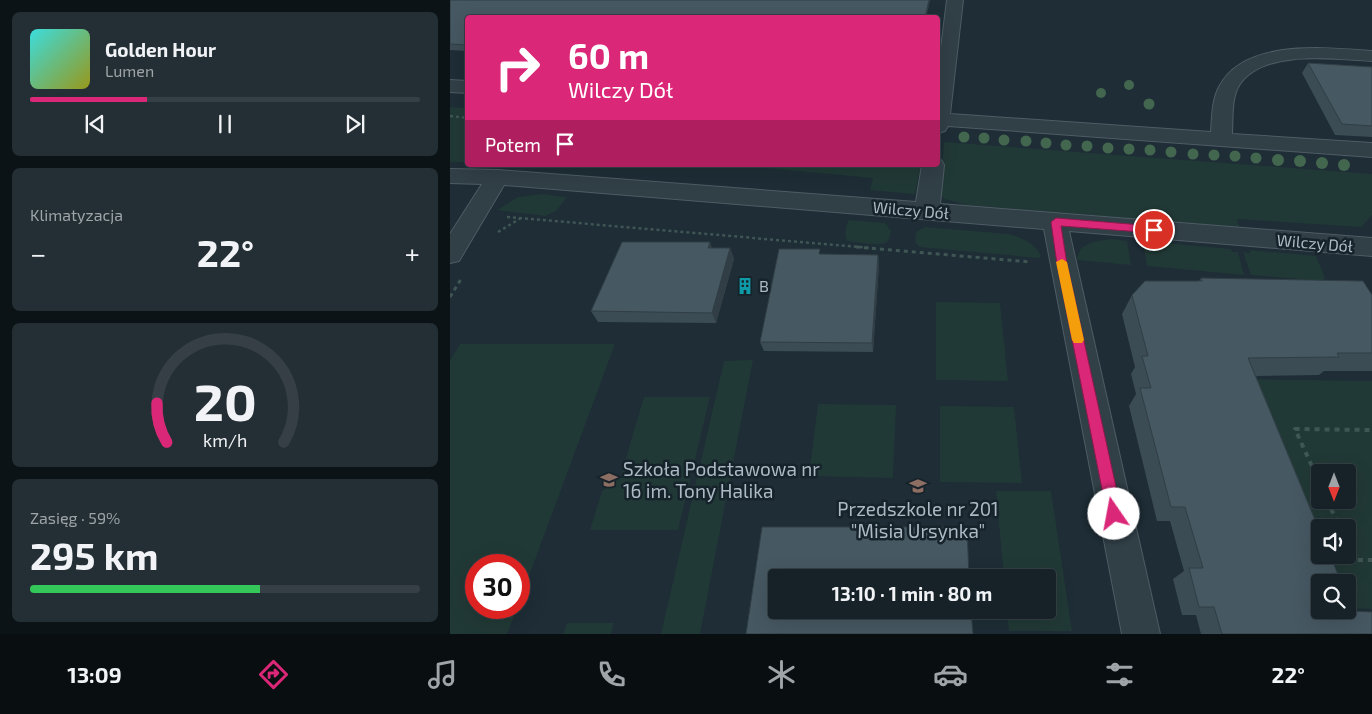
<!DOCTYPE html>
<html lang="pl">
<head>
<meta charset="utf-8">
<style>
	body { margin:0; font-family:"Exo 2",sans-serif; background:#232f34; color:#f1f3f6; height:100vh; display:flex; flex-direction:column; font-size:19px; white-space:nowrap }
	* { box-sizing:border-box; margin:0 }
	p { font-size:16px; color:#9ea4a8 }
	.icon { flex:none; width:28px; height:28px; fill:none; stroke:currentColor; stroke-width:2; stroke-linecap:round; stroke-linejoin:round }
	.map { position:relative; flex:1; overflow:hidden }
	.details { display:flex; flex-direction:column; gap:12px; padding:12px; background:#0c1316; width:450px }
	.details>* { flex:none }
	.top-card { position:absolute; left:15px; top:15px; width:475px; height:152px; border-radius:5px; box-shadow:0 5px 20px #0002,0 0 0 1px #353f45; background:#db2777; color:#fff; overflow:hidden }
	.needle { width:32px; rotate:180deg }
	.buttons { position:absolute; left:861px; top:464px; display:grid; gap:10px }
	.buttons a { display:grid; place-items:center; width:45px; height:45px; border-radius:5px; background:#162228; box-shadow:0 5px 20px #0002,0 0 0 1px #353f45; font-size:25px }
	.speed { position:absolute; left:15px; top:554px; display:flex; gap:10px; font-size:25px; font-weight:700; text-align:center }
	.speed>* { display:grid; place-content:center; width:65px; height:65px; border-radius:50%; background:#162228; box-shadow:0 5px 20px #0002,0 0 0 1px #353f45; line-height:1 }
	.speed .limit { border:8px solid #d22; background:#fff; color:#111 }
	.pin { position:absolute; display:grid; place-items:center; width:42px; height:42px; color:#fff; margin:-21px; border:2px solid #fff; border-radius:50%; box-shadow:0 1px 5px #0007 }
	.me { position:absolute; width:55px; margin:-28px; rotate:348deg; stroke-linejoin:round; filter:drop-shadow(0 0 4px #0008) }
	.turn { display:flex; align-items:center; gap:18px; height:105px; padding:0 20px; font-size:22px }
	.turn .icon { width:65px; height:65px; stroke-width:2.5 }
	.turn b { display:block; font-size:35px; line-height:42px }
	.then { display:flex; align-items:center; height:48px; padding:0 20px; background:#0003; gap:10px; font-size:19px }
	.big { font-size:38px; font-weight:700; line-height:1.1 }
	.details .widget { flex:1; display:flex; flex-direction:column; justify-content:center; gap:8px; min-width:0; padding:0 18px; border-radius:8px; background:#232f34 }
	.details .dial { align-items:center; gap:0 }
	.dial svg { height:130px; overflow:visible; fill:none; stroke:#353f45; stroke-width:7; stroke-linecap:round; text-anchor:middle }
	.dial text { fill:#f1f3f6; stroke:none }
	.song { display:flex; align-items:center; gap:15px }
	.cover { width:60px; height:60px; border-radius:8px; background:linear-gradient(135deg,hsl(180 70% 55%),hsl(60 70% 35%)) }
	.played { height:5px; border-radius:2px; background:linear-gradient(90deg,#db2777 30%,#353f45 30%) }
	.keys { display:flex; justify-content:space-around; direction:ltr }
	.heat { display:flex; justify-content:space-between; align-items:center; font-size:28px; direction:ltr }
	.charge { height:8px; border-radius:4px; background:linear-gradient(90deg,#34c759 59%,#353f45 0) }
	.trip { position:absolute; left:318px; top:569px; width:288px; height:50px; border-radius:5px; background:#162228; box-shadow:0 5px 20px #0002,0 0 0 1px #353f45; font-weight:700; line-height:50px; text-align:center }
	.menu { display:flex; height:80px; justify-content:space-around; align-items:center; background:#090e10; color:#9ea4a8 }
	.menu .icon { width:35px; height:35px }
	.menu .selected { color:#db2777 }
	.menu b { font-size:22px; color:#f1f3f6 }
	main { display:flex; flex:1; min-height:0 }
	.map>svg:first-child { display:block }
	.green { fill:#213936; fill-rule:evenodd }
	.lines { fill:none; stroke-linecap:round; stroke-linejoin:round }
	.minor-casing { stroke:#4f5c65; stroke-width:2 }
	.path-far2 { stroke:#3f5654; stroke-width:2.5; stroke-dasharray:3 3; stroke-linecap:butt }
	.path-far1 { stroke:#3f5654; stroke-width:3; stroke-dasharray:4 4; stroke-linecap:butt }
	.path { stroke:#3f5654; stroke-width:4; stroke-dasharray:5 5; stroke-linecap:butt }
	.minor { fill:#313f47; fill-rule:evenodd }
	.tree { fill:#43664f }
	.wall { fill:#3c4c54 }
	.shaded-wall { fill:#313e45 }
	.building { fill:#465862; stroke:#313e45 }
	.route { fill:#db2777; stroke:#8e194d }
	.slow { fill:#f59e0b }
	.labels { text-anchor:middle; stroke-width:5; stroke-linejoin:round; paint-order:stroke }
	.street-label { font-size:16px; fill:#abbac4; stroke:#17232b }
	.poi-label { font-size:16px; fill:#abbac4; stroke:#17232b; text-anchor:start }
	.near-poi-label { font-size:19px; fill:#abbac4; stroke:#17232b; text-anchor:start }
</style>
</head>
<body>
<main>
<section class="details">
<div class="widget">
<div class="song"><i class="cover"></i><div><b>Golden Hour</b><p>Lumen</p></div></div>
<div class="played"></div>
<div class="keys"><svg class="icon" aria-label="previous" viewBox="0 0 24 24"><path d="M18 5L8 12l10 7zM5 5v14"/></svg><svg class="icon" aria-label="pause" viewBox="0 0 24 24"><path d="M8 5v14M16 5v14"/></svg><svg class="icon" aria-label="next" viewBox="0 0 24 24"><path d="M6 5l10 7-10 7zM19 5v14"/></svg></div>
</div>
<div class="widget"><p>Klimatyzacja</p>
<div class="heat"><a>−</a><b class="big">22°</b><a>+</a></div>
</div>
<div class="widget dial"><svg viewBox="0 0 100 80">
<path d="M14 69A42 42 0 1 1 86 69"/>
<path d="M14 69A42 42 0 0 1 8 45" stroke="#db2777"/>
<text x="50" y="56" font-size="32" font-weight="700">20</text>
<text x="50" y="72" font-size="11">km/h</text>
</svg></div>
<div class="widget"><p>Zasięg · 59%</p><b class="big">295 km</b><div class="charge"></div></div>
</section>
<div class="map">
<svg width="922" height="634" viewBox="0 0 922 634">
	<rect width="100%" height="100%" fill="#1e2d36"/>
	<path class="green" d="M0,107L17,108V162H0Z
		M494,142L922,174V215L911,227L787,219L789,227L516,205L495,199L490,194Z
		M281,165H471L465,194L420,190L423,178Z
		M92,194L117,197L106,211L95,216L47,210L68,197Z
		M398,220L435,223L441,231C440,234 440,239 437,242C431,247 405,242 397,241L395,235Z
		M475,227L559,234C572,238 585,243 591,256L589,258L469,247L465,242L466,232Z
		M662,239L677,241L681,265L627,260C629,242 646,241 662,239Z
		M693,241L781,249L782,252H788L794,275L697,266Z
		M800,250L866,256L875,278L872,281L801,275L793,252L800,253Z
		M486,302L550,303L558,381L486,380Z
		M10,344H165L69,603V565H26V608H67L57,634H0V361Z
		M303,360L250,634H211L274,361Z
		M789,379L922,381V609L898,608V582H870ZM870,472H898V500H870ZM870,528H898V555H870Z
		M194,397H260L228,530H140L152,491L170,478Z
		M368,404L446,405L443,478L359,476Z
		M490,406L564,407L572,483L490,482Z
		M546,491H601L622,631H559L557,610H596V578L554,577Z
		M117,623H164L161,634H113Z"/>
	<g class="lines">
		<g class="minor-casing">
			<path id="minor" d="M497,0H513L500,114L761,132C762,117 762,100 769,87C794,38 876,48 922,51V61C885,59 814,49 790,84C781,97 783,118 782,134L922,143V157L498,126L495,131L488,133V72Z
				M0,80L18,81V93L0,92Z
				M488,159L491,160L494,165L490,204L922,238V256L619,231L710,634H672L594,229L54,185L9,261L0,263V234L32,184L0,183V169L48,170L466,202L472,165H488Z"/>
		</g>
		<path class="path-far2" d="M0,116L18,118
			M57,217L421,248
			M48,232L71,218"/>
		<path class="path-far1" d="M406,247L581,262
			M0,297L11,279"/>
		<path class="path" d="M870,484L845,429L922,430
			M877,500L890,528
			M898,545L904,560H922"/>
		<use href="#minor" class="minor"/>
	</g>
	<g class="tree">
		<circle cx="679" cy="85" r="5"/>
		<circle cx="651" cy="93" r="5"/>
		<circle cx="699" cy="104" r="5.5"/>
		<circle cx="514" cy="137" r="5.5"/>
		<circle cx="534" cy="138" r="5.5"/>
		<circle cx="554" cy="140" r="5.5"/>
		<circle cx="576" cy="141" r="5.5"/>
		<circle cx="596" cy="143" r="5.5"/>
		<circle cx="616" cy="145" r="5.5"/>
		<circle cx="637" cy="146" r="5.5"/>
		<circle cx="658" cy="148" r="5.5"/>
		<circle cx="679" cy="149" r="5.5"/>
		<circle cx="700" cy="150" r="5.5"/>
		<circle cx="721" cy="152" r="5.5"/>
		<circle cx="743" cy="154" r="5.5"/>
		<circle cx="764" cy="155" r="5.5"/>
		<circle cx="785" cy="156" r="5.5"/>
		<circle cx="806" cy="158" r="5.5"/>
		<circle cx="828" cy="160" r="6"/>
		<circle cx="850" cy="161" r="6"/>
		<circle cx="872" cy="163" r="6"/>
		<circle cx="894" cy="165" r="6"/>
	</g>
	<path class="wall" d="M0,0H480L476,18H18V51L0,50Z
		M858,63L922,67V137L885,135L852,73Z
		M262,248H280L284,259L266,323L148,322L141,311Z
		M370,254L428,255L429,265L423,352L314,351L310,342Z
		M751,278L922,295V371H874L869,375L806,376L903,611L922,634H751L746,615H732L723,579L734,571L720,521H707L679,406L686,394L681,374L685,367L672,314L682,295L749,281Z"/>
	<path class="shaded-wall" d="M479,0H480L476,18H475Z
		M260,242L264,253L258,248Z
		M280,248L284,259L266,323L262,313Z
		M428,255L429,265L423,352L422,343Z"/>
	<path class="building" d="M0,0H479L475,18H18V45L0,44Z
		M858,63L922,67V126L892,124Z
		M172,242H260L258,248H280L262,313L141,311Z
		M329,249H370L369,254L428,255L422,343L310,342Z
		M751,278L913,281L922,295V353H887L889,357L798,358L870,532V555H880L891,582H870V610H898V598L903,611L922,612V634H772L764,607H749L739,568H753L735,507H721L690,388H701L692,356H698L682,295L695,281H752Z
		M312,527H517L519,578H326V610H521L523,634H296Z"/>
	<path class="route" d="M606,218L704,226L709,230L704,233L611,226L617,264L672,514L670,519L664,521L659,519L657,514L607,264L601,222Z"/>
	<path class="slow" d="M612,259L617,262L634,340L632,343H624L622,340L606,262Z"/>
	<defs>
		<g id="building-bare" transform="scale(1.35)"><path d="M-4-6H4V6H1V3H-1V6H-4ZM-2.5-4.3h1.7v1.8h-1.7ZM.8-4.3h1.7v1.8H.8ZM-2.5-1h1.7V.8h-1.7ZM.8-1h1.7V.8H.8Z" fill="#0f9aa8" stroke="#17232b" stroke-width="2.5" paint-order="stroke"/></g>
		<g id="school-bare" transform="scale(1.35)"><path d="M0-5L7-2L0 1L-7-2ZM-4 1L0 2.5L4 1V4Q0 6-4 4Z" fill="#8d6e63" stroke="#17232b" stroke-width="2.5" paint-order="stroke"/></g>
	</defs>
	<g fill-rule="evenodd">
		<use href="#building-bare" x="295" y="286"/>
		<use href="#school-bare" x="159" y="480"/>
		<use href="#school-bare" x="468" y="486"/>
	</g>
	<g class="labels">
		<g class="street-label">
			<text transform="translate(461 210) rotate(5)" y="6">Wilczy Dół</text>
			<text transform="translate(865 243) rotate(5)" y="6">Wilczy Dół</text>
		</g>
		<g class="poi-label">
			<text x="309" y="292">B</text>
		</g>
		<g class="near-poi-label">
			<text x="173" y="476">Szkoła Podstawowa nr<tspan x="173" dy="22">16 im. Tony Halika</tspan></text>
			<text x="468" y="516" text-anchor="middle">Przedszkole nr 201<tspan x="468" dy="22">"Misia Ursynka"</tspan></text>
		</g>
	</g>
</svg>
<div class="buttons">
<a><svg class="needle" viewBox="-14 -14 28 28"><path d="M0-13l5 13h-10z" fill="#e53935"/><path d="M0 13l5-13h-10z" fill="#9ea4a8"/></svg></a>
<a><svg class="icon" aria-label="sound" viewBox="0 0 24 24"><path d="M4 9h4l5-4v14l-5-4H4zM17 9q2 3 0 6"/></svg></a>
<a><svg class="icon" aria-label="search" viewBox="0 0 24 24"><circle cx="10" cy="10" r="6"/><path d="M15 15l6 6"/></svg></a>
</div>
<div class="speed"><div class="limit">30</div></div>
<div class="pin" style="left:704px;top:230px;background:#d93025"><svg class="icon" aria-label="arrive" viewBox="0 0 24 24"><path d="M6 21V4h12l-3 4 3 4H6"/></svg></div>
<svg class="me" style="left:664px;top:514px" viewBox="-20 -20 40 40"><circle r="19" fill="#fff"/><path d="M0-13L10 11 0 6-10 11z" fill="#db2777"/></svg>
<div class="trip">13:10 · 1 min · 80 m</div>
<div class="top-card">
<div class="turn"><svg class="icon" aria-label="right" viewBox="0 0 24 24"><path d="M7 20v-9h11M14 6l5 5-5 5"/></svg><div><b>60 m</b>Wilczy Dół</div></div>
<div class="then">Potem<svg class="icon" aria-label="arrive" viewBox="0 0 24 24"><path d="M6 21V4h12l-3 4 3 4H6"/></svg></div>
</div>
</div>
</main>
<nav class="menu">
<b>13:09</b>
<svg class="icon selected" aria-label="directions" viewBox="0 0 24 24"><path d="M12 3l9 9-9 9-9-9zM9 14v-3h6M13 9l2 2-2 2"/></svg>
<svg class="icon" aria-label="music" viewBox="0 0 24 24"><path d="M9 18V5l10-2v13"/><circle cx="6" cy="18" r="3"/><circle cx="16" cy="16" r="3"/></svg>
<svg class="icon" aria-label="phone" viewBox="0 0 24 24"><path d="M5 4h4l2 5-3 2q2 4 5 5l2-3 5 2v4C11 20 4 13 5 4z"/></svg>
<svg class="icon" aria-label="climate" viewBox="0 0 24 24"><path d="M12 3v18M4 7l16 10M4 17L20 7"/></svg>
<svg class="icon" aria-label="car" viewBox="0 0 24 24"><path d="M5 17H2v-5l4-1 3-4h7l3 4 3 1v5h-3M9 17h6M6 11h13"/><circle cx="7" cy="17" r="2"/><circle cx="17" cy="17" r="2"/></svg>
<svg class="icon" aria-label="filters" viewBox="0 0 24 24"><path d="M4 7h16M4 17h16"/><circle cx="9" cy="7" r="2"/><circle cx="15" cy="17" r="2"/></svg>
<b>22°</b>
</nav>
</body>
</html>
